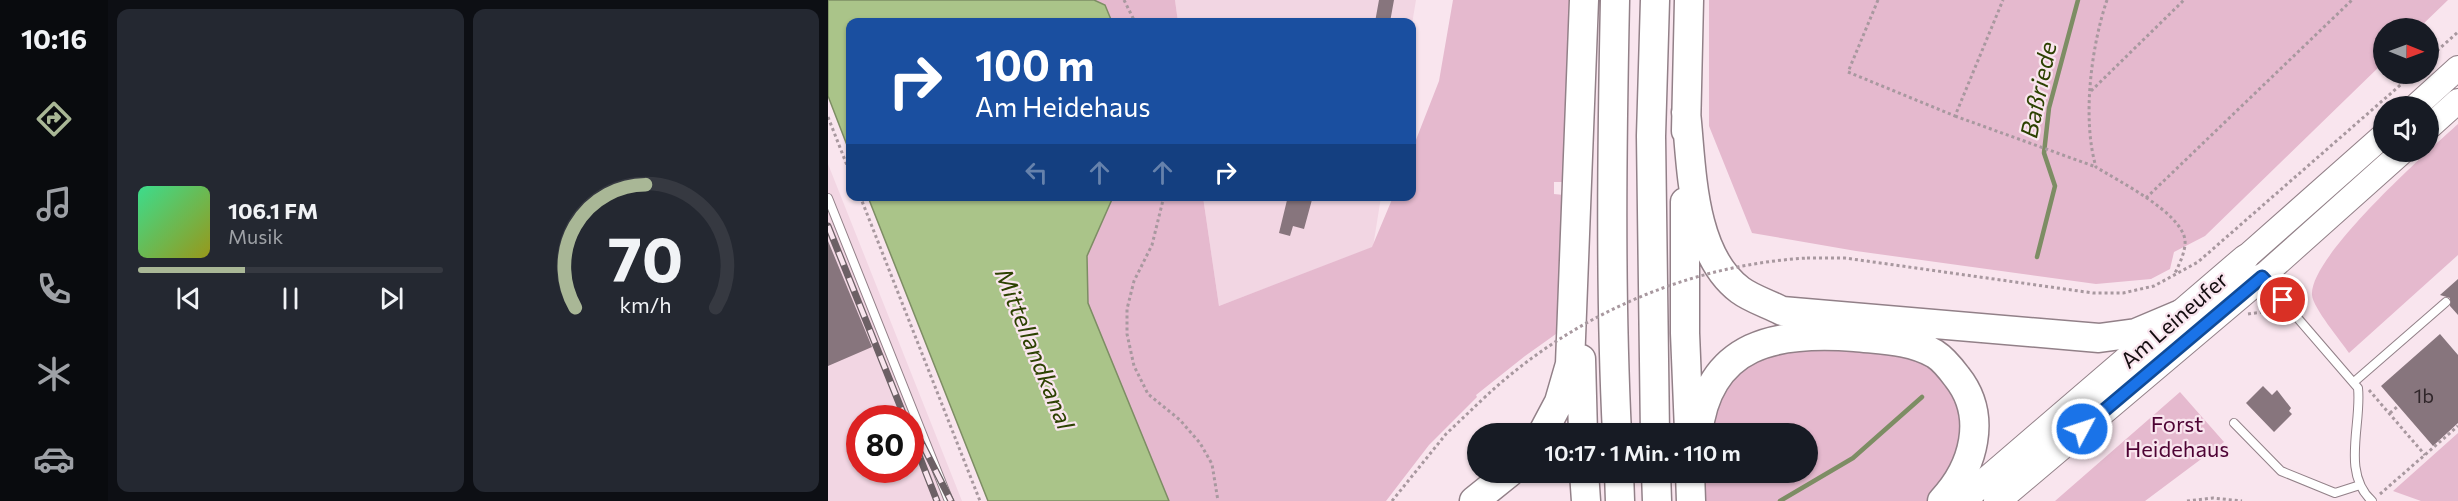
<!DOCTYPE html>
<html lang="de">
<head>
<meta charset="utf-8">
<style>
	body { margin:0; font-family:Commissioner,sans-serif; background:#242831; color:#f1f3f6; height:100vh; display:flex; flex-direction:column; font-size:22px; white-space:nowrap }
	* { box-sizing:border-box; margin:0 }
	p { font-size:20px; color:#9ea1a6 }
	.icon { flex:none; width:33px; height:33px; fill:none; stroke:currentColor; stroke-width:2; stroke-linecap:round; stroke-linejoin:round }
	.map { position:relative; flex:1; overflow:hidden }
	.details { display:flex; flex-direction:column; gap:9px; padding:9px; background:#0d0f14; width:720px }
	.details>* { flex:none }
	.banner { position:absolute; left:18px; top:18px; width:570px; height:183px; border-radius:12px; box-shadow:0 2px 4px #0004; background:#1a4fa0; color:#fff; overflow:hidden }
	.needle { width:39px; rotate:91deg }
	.fabs { position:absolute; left:1545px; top:18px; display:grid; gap:12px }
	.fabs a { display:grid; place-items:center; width:66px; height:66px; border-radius:50%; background:#171b24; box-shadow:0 2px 4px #0004; font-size:30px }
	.speed { position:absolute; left:18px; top:405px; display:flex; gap:12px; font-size:30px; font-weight:700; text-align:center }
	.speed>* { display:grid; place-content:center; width:78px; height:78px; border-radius:50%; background:#171b24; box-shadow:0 2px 4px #0004; line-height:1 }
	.speed .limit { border:9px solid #d22; background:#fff; color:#111 }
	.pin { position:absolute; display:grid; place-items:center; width:51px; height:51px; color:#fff; margin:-26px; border:3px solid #fff; border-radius:50%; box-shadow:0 2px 6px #0007 }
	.me { position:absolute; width:66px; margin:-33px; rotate:50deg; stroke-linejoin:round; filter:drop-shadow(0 0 4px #0008) }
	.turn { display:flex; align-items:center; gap:21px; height:126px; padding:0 30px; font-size:27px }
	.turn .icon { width:78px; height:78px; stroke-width:2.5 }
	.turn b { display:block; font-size:42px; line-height:51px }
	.lanes { display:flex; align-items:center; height:57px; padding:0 30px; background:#0003; justify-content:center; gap:30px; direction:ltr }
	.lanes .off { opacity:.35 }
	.details .widget { flex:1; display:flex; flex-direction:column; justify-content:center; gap:9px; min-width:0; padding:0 21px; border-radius:12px; background:#242831 }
	.details .dial { align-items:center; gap:0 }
	.dial svg { height:156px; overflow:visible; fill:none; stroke:#363941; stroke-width:7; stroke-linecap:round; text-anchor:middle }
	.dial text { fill:#f1f3f6; stroke:none }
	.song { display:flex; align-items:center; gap:18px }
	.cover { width:72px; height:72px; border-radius:9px; background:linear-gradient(135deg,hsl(150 70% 55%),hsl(60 70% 35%)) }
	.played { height:6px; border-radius:3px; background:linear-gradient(90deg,#a9b796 35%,#363941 35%) }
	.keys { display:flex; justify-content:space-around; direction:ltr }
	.details .tiles { flex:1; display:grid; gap:9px; grid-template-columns:repeat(2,1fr) }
	.trip { position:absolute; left:639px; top:423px; width:351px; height:60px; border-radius:30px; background:#171b24; box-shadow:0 2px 4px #0004; font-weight:600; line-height:60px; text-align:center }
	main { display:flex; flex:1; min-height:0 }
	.dock { display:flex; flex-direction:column; width:108px; justify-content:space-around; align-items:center; background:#090b0e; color:#9ea1a6 }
	.dock .icon { width:42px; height:42px }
	.dock .active { color:#a9b796 }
	.dock b { font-size:27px; color:#f1f3f6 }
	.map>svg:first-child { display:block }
	.built { fill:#f2d6e3; fill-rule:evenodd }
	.green { fill:#e5b9ce }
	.water { fill:#aac489; stroke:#7d8d64; stroke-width:1.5 }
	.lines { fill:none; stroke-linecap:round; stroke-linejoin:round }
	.stream { stroke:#7d8d64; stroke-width:4.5 }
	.building { fill:#87757d }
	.service-casing { stroke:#928088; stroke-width:10 }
	.primary-casing { stroke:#928088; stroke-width:26 }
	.trunk-casing { stroke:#928088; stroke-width:28 }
	.motorway-casing { stroke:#928088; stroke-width:31 }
	.path { stroke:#a8989f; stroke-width:3; stroke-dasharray:3 3; stroke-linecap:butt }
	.service { stroke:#fff; stroke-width:8 }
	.primary { stroke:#fff; stroke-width:24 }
	.trunk { stroke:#fff; stroke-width:26 }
	.motorway { stroke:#fff; stroke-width:28 }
	.rail-casing { stroke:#6c6065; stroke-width:7 }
	.rail { stroke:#f9e5ee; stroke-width:4.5; stroke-dasharray:14; stroke-linecap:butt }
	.path-bridge { stroke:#a8989f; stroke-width:3; stroke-dasharray:3 3; stroke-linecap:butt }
	.route-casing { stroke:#114b97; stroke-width:15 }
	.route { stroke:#1a73e8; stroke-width:10 }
	.labels { text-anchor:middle; stroke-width:4.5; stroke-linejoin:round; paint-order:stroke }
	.number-label { font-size:20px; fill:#30262a }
	.street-label { font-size:22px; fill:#130c0f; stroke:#f9e5ee }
	.park-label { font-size:22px; fill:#4e0334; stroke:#f9e5ee }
	.water-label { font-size:24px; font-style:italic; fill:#2c4100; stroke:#f9e5ee }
</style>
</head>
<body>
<main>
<nav class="dock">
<b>10:16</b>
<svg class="icon active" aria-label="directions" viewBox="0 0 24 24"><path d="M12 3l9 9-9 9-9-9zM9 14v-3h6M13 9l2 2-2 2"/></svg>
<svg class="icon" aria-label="music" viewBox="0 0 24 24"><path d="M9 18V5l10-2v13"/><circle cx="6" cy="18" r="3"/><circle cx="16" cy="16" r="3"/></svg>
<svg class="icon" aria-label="phone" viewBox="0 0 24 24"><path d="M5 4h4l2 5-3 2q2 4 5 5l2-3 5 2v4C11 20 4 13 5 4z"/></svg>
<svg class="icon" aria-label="climate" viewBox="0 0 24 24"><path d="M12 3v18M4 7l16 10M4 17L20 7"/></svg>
<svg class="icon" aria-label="car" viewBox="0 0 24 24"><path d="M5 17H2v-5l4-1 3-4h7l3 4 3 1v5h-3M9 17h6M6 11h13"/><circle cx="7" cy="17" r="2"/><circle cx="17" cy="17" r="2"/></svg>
</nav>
<section class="details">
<div class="tiles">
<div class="widget">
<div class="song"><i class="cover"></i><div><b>106.1 FM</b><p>Musik</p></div></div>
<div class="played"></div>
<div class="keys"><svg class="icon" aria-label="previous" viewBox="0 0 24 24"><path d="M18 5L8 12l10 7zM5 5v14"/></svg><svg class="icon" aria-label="pause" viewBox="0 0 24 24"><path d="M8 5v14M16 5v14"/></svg><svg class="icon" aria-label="next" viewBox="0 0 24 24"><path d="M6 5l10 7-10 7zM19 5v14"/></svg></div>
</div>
<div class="widget dial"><svg viewBox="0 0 100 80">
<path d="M14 69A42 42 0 1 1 86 69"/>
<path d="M14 69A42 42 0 0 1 50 6" stroke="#a9b796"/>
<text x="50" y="56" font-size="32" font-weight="700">70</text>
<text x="50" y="72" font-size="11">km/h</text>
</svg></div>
</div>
</section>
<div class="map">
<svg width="1630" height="501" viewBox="0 0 1630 501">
	<rect width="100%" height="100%" fill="#f9e5ee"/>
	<path class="built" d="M347,0H588L584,24L350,22Z
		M0,164L134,501H0ZM32,418H82V470H32Z
		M375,197H553L545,247L391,306Z"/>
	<path class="green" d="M266,0H347L350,22H284L277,6Z
		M625,0H745L736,182H726V194L736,195L735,329L697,356L648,395L649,397L601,445L558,501H341L260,303L259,256L285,197H375L391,306L544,247L565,197L584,196V150L611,81Z
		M881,0H1620L1591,28H1556L1555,63L1377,236L1346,252L1342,269L1323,279L1268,284L1028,251L924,233L881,126Z
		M1630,124V255L1521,353C1513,341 1485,308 1484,295C1481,257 1599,152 1630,124Z
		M939,349H1067L1101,364L1121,384L1131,404L1133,443L1108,494L1100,501H873L872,473L980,472V434L875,433L896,379Z
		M1352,392L1396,442L1317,501H1227Z
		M1630,433V501H1593L1565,491Z"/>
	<path class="water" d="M0,0H266L277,5L284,22H22V153L0,96Z
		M40,197H285L259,256L260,303L341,501H160Z"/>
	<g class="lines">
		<path class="stream" d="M1209,257L1227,186L1216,153L1221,108L1250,0
			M952,501L1025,458L1094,397"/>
	</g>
	<path class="building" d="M551,0H566L562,22H547Z
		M460,196H485L476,229L465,226L462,236L451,233Z
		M0,241L44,347L0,366Z
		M1630,279V315L1622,306V298L1612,295Z
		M1612,334L1630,355V423L1605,446L1553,386Z
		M1435,386L1444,395L1449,390L1463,408L1461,411L1464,414L1446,432L1418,403Z"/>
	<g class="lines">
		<g class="service-casing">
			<path id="service" d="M0,198L121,501
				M1436,279L1530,388C1534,424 1513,473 1544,501
				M1526,382L1618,302
				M1406,423L1453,471L1507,493L1532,485"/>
		</g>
		<g class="primary-casing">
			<path id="primary" d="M1588,106L1630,68
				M1600,128L1630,101
				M1417,258L1556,135
				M1434,277L1574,152"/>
		</g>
		<g class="trunk-casing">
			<path id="trunk" d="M1134,501L1417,258
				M1169,501L1434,277"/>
		</g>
		<g class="motorway-casing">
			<path id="motorway" d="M787,0C784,144 782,289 789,434
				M858,112C864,168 863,253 912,290C924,299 941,304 954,311L1271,338L1308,333L1353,314
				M858,131L861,0
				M857,202V333L861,431
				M753,359L755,434
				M714,434L731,402L742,364L756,0
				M827,434L823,136L827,0
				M870,434C880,342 950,331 1027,337C1055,340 1082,340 1107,354C1115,359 1123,369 1129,377C1160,416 1146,467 1114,501
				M756,472L758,501
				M791,472L792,501
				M828,472L829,501
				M862,472L863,501
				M646,501L682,472"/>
		</g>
		<path class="path" d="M296,0L307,22
			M1050,0L1020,72L1127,116L1175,0
			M1279,0C1263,47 1254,120 1268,167C1290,181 1353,212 1357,240C1358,251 1351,265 1346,275
			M1600,59L1630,32
			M1263,91L1356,0
			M1127,116L1268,167
			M0,117L22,173
			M32,196L152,501
			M336,196L324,245L306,281L299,309V334L306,366L320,394L352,420L372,443L384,464L390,501
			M1318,198L1524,0
			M979,258H1017L1265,293H1295L1326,286L1370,262L1585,74
			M1420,314L1450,310
			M1541,390L1597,455
			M1562,413L1570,406
			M1552,494L1630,426
			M564,501L618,434L656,398
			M1359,501L1385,498L1414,501"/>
		<use href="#service" class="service"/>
		<use href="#primary" class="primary"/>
		<use href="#trunk" class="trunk"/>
		<use href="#motorway" class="motorway"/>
		<g class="rail-casing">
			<path id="rail" d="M0,226L77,418
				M82,420L123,501
				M87,445L109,501"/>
		</g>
		<use href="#rail" class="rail"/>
		<path class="path-bridge" d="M656,398C743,316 859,265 979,258"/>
	</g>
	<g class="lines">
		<g class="route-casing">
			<path id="route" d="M1254,429L1434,277L1455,300"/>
		</g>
		<use href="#route" class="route"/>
	</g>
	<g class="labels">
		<g class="number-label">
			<text x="1596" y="403">1b</text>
		</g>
		<g class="street-label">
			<text transform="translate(1346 320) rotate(-41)" y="8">Am Leineufer</text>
		</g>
		<g class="park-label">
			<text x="1349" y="432">Forst<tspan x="1349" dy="25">Heidehaus</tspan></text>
		</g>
		<g class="water-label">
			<text transform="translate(1211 90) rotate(-78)" y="8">Baßriede</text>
			<text transform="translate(206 349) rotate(68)" y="8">Mittellandkanal</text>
		</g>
	</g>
</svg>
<div class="fabs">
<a><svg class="needle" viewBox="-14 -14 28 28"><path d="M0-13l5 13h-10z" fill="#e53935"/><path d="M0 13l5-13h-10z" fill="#9ea1a6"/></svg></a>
<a><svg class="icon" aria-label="sound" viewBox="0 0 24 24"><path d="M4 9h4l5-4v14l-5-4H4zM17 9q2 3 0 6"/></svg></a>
</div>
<div class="speed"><div class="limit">80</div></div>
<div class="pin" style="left:1455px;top:300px;background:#d93025"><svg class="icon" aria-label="arrive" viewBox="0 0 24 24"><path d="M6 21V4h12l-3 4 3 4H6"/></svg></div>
<svg class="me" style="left:1254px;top:429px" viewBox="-20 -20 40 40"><circle r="17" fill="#1a73e8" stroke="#fff" stroke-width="3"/><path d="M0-11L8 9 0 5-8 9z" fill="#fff"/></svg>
<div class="trip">10:17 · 1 Min. · 110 m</div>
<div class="banner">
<div class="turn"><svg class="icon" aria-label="right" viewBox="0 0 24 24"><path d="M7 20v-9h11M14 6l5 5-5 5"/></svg><div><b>100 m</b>Am Heidehaus</div></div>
<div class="lanes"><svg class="icon off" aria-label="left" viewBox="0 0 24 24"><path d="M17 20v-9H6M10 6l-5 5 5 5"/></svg><svg class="icon off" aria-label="ahead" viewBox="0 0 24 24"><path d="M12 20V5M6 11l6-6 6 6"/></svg><svg class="icon off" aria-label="ahead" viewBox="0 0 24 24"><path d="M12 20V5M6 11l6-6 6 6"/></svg><svg class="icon" aria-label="right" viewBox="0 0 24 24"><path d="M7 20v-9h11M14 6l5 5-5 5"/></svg></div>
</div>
</div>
</main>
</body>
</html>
